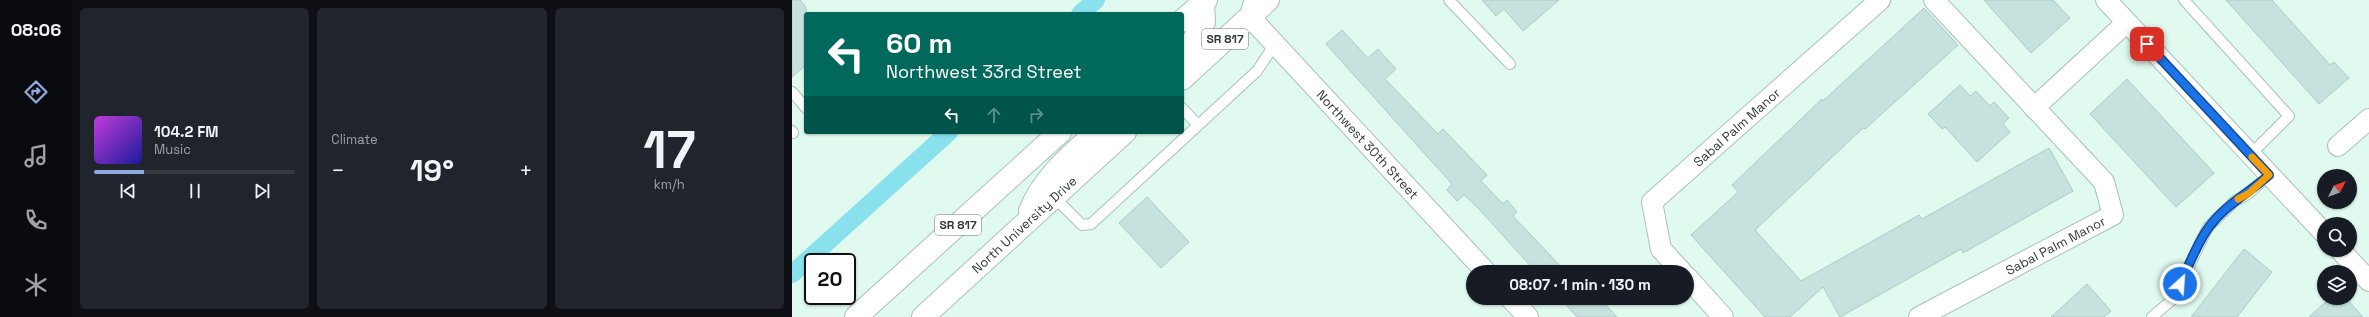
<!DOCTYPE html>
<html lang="en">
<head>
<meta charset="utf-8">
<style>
	body { margin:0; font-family:"Space Grotesk",sans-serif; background:#20242c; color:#f1f3f6; height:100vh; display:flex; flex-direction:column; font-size:15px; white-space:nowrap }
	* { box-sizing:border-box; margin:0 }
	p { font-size:13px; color:#9ea1a6 }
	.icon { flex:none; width:22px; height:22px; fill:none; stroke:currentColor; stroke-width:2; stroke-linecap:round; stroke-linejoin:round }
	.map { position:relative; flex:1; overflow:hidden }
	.side { display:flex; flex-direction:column; gap:8px; padding:8px; background:#0d0f14; width:720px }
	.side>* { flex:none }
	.hud { position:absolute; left:12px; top:12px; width:380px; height:122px; border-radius:4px; box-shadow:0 1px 3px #0004; background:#00695c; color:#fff; overflow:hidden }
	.needle { width:26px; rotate:49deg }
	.tools { position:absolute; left:1525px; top:169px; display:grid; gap:8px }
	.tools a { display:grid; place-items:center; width:40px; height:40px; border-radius:50%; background:#171b24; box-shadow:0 1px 3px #0004; font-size:20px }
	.speed { position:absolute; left:12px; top:253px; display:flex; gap:8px; font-size:20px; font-weight:700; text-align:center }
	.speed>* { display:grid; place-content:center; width:52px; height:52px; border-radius:50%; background:#171b24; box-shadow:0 1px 3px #0004; line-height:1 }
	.speed .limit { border:2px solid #111; border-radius:6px; background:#fff; color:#111 }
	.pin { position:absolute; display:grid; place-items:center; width:34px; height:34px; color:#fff; margin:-17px; border-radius:8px; box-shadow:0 2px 6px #0006 }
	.me { position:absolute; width:44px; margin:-22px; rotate:26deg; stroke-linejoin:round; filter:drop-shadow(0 0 3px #0008) }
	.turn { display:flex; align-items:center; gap:14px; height:84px; padding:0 16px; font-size:18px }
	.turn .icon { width:52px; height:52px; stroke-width:2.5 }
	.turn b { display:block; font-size:28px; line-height:34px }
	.lanes { display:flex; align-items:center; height:38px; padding:0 16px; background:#0003; justify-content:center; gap:20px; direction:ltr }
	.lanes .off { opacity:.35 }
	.big { font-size:30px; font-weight:600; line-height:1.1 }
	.side .tile { flex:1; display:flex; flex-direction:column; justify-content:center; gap:6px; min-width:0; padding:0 14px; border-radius:6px; background:#20242c }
	.side .dial { align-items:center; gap:0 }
	.dial b { font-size:52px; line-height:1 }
	.song { display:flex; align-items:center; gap:12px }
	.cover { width:48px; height:48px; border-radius:6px; background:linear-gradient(135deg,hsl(290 70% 55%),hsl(240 70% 35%)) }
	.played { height:4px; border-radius:2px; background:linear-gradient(90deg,#8eaadc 25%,#363941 25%) }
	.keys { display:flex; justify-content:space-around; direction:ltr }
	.heat { display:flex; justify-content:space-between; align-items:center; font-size:22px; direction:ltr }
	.side .tiles { flex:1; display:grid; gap:8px; grid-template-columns:repeat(3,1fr) }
	.trip { position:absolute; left:674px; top:265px; width:228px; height:40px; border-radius:20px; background:#171b24; box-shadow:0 1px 3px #0004; font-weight:600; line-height:40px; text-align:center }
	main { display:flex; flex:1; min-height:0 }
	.menu { display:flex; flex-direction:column; width:72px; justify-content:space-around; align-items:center; background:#090b0e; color:#9ea1a6 }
	.menu .icon { width:28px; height:28px }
	.menu .current { color:#8eaadc }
	.menu b { font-size:18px; color:#f1f3f6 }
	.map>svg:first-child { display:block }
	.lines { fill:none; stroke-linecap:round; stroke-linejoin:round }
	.canal { stroke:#89e1ed; stroke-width:18 }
	.building { fill:#c5e2de; stroke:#adc9c6 }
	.service-casing { stroke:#a8c1b7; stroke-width:12 }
	.minor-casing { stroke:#a8c1b7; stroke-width:22 }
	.primary-casing { stroke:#a8c1b7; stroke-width:24 }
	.service { stroke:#fff; stroke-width:10 }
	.minor { stroke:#fff; stroke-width:20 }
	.primary { stroke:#fff; stroke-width:22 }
	.route-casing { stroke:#114b97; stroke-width:10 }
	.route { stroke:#1a73e8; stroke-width:7 }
	.slow { stroke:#f59e0b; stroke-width:7 }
	.labels { text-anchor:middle; stroke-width:3.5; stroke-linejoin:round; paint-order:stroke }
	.shield { fill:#fff; stroke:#6e7572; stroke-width:1 }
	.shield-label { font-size:12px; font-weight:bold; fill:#303a36 }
	.street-label { font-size:13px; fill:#303a36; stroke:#fff }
</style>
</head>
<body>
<main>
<nav class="menu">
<b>08:06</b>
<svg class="icon current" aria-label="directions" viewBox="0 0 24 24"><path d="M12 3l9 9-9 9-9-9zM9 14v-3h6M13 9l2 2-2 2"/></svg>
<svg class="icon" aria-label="music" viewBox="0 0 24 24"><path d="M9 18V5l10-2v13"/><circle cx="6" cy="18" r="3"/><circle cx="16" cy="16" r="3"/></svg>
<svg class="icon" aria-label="phone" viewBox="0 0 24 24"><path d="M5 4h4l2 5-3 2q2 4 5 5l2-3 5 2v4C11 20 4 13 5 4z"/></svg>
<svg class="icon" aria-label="climate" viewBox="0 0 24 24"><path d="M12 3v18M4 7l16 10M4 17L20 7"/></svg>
</nav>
<section class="side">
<div class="tiles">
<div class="tile">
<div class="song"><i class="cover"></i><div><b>104.2 FM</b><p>Music</p></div></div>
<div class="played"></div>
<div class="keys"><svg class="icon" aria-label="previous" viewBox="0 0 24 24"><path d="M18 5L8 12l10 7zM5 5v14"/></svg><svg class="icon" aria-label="pause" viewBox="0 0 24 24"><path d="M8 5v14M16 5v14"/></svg><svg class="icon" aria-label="next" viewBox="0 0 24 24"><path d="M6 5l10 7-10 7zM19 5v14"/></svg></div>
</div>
<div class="tile"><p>Climate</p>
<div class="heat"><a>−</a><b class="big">19°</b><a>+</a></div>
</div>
<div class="tile dial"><b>17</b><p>km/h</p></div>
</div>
</section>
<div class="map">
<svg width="1577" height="317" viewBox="0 0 1577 317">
	<rect width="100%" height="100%" fill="#e0faef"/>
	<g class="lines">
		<path class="canal" d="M288,14L304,0
			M0,274L157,132"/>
	</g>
	<path class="building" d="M0,0H8L14,7V65L0,77Z
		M690,0H767L731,31L712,9L704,16Z
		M1192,0H1261L1278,18L1239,53Z
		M1434,0H1480L1538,65L1542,62L1557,78L1527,104Z
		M1132,8L1166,45L1073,129L1071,128L963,230L1009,281L1127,215L1130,219L1257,148L1281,191L1171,253L1169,249L1048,317L1031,287L998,317H973L899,235L946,192L940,185L1030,99L1031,101Z
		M550,30L576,58L586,49L604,69L593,79L646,134L651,129L695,175L689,181L711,204L715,200L725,212L721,216L774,272H744L686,208L672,195L665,201L655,190L660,184L534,44Z
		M1335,79L1422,173L1384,207L1298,114Z
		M1168,85L1178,96L1184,91L1198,106L1202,102L1217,118L1211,124L1218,132L1185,162L1153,127L1150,129L1136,114Z
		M355,197L397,242L369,268L327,223Z
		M1452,249L1480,272L1445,317H1399Z
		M1295,284L1319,311L1312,317H1259Z
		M768,298H808L825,317H785Z
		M1538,298H1554L1571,317H1517Z"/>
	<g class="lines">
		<g class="service-casing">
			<path id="service" d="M657,0L718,64
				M1392,0L1497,116L1458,155
				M0,92L14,108
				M390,108L406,125
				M0,131L1,133
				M262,197L290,225L299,224L465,71L483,44
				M1360,317L1381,299L1416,227L1443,201L1456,194L1477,175"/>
		</g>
		<g class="minor-casing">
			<g id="minor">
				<path d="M1314,0L1532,233"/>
				<path id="s1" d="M462,2L458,17L694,272"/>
				<path d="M1242,108L1334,23"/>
				<path d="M1546,146L1577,119"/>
				<path d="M1548,250L1577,281"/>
				<path id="s2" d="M890,272L869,249L860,202L1088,0"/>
				<path d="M895,277L931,317"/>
				<path d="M718,298L736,317"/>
				<path id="s3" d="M1127,317L1321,215L1312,182L1142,0"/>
			</g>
		</g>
		<g class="primary-casing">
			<g id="primary">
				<path d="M390,21L414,0"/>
				<path d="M390,53L398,46L412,22L411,2"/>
				<path d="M390,79L476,0"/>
				<path d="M238,211C251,178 279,155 305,132"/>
				<path d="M64,317L268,132"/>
				<path id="s4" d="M131,317L333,132"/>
			</g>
		</g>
		<use href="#service" class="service"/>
		<use href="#minor" class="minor"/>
		<use href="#primary" class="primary"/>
	</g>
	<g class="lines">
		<g class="route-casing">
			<path id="route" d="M1355,44L1477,175C1457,193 1433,205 1417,227C1405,243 1397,266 1388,284"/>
		</g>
		<use href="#route" class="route"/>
		<path class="slow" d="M1446,199L1456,194L1477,175L1460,157"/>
	</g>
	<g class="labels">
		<g class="shield">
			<rect x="410" y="29" width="46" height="20" rx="3"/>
			<rect x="143" y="215" width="46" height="20" rx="3"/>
		</g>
		<g class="shield-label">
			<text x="433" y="43">SR 817</text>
			<text x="166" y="229">SR 817</text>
		</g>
		<g class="street-label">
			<text dy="5" stroke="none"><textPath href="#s2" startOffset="192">Sabal Palm Manor</textPath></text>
			<text dy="5" stroke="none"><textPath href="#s1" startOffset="189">Northwest 30th Street</textPath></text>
			<text dy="5" stroke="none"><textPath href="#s4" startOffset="137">North University Drive</textPath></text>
			<text dy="5" stroke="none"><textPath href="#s3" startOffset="154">Sabal Palm Manor</textPath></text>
		</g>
	</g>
</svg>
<div class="tools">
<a><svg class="needle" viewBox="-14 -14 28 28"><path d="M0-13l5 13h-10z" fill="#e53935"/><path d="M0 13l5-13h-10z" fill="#9ea1a6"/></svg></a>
<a><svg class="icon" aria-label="search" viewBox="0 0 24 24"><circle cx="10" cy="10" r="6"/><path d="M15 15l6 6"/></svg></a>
<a><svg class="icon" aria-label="layers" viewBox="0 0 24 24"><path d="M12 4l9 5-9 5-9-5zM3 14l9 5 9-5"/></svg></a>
</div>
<div class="speed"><div class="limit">20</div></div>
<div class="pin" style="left:1355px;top:44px;background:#d93025"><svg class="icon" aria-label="arrive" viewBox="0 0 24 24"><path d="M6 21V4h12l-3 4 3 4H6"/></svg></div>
<svg class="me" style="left:1388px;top:284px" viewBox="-20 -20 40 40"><circle r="17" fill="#1a73e8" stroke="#fff" stroke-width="3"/><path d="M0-11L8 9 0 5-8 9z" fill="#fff"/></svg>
<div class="trip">08:07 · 1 min · 130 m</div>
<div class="hud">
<div class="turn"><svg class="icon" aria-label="left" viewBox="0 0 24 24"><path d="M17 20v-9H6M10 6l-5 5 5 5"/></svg><div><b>60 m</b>Northwest 33rd Street</div></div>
<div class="lanes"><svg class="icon" aria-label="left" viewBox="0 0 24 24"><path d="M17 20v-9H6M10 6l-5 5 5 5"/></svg><svg class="icon off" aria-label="ahead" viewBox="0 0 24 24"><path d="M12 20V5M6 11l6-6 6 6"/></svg><svg class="icon off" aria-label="right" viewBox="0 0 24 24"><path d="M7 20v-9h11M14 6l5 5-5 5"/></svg></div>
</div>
</div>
</main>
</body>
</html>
